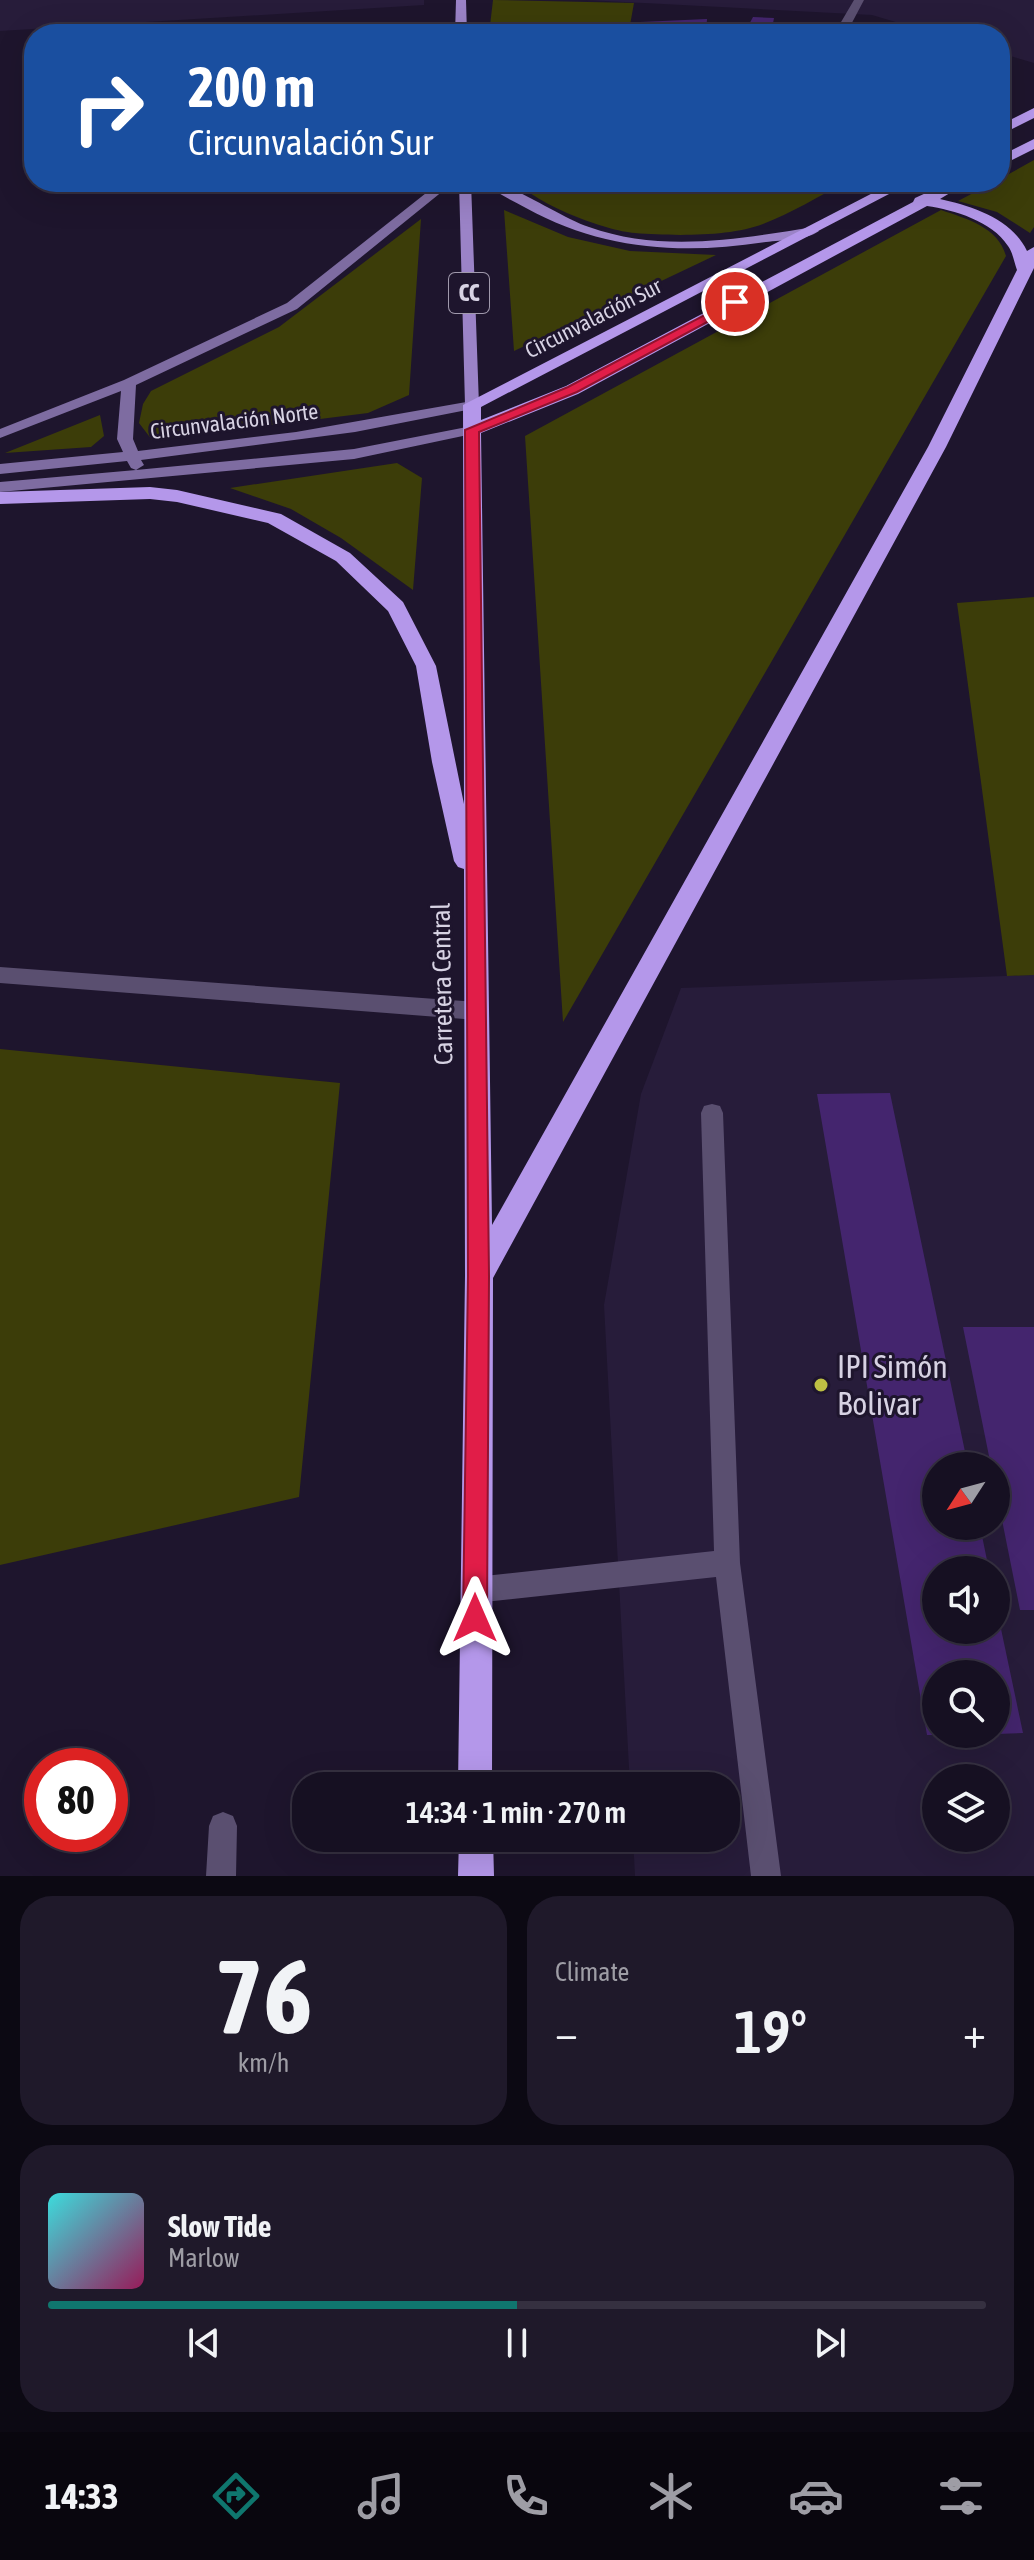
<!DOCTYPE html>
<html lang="en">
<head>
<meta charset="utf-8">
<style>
	body { margin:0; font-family:"Asap Condensed",sans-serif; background:#1f192a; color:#f1f3f6; height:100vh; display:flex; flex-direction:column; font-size:30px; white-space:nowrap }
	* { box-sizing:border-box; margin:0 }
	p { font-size:26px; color:#9e9da5 }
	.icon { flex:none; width:44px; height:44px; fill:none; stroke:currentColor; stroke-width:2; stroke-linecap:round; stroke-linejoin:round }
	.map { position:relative; height:1876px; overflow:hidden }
	.panel { display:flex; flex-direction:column; gap:20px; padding:20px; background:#0c0913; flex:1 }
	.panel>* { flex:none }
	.banner { position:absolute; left:24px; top:24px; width:986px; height:168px; border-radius:32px; box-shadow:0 8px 32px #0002,0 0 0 2px #353040; background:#1a4fa0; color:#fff; overflow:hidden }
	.needle { width:52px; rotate:234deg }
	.tools { position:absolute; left:922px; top:1452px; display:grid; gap:16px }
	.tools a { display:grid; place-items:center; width:88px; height:88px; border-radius:50%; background:#161022; box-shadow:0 8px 32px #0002,0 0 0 2px #353040; font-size:40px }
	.speed { position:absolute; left:24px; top:1748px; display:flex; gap:16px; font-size:40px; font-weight:700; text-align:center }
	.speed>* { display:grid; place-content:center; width:104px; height:104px; border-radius:50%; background:#161022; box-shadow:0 8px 32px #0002,0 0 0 2px #353040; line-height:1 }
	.speed .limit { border:12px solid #d22; background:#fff; color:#111 }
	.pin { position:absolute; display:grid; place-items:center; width:68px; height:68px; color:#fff; margin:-34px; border:4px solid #fff; border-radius:50%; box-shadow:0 2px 8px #0007 }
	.me { position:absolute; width:88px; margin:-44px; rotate:0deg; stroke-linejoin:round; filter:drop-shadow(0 0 6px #0008) }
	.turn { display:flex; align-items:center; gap:28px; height:168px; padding:0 32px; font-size:36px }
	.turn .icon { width:104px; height:104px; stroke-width:2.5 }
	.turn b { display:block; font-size:56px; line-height:68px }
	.big { font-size:60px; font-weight:600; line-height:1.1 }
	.panel .card { flex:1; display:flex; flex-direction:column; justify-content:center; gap:12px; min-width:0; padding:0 28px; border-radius:32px; background:#1f192a }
	.panel .dial { align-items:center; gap:0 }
	.dial b { font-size:104px; line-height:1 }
	.song { display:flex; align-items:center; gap:24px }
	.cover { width:96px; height:96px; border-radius:12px; background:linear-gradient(135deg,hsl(180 70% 55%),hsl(330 70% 35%)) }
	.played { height:8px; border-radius:4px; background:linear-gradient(90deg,#0f766e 50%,#353040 50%) }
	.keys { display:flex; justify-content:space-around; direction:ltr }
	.heat { display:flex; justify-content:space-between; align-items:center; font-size:44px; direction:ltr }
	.panel .tiles { flex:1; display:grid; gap:20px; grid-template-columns:1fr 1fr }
	.card:last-child { grid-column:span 2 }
	.trip { position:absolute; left:292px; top:1772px; width:448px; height:80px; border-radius:32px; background:#161022; box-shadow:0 8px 32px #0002,0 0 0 2px #353040; font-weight:600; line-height:80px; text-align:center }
	.tabs { display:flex; height:128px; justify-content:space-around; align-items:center; background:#09060e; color:#9e9da5 }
	.tabs .icon { width:56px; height:56px }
	.tabs .on { color:#0f766e }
	.tabs b { font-size:36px; color:#f1f3f6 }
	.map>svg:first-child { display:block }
	.built { fill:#271c3a; fill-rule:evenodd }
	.green { fill:#3c3d09 }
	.building { fill:#44256e }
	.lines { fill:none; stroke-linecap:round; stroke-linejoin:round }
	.lane { fill:#5a4f70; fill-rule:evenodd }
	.street { fill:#5a4f70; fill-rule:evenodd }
	.secondary { fill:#7e6ca1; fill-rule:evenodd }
	.primary { fill:#9b83c7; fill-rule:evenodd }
	.highway { fill:#b497ea; fill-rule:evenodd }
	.route { fill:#e11d48; stroke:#92132f; stroke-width:2 }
	.poi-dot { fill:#bdbf43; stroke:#1e152d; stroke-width:3 }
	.labels { text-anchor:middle; stroke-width:6; stroke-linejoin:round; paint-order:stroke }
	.far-street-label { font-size:22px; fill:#d7d2e3; stroke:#1e152d }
	.shield { fill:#1e152d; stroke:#a099ac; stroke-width:2 }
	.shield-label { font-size:24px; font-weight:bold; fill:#d7d2e3 }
	.street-label { font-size:26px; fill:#d7d2e3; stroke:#1e152d }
	.near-poi-label { font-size:32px; fill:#d7d2e3; stroke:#1e152d; text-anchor:start }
</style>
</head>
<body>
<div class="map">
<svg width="1034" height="1876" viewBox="0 0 1034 1876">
	<rect width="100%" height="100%" fill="#1e152d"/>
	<path class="built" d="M0,0H424V5L0,31Z
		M586,0H1034V63L1000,53V34H936L872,15Z
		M1034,975V1876H635L633,1838H726V1786H630L604,1305L641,1094L681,988ZM936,1466H996V1526H936ZM936,1570H996V1630H936ZM936,1674H996V1734H936ZM936,1778H996V1838H936Z"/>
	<path class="green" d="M493,0L634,3L630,25L624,34H489Z
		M1034,160V227L1030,233L997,212L958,201L994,182H1000V179Z
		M518,182H846C819,196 792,213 763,224C730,237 671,236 635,233C606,231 535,204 518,182Z
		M504,210L568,237L630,251L716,255L514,351Z
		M941,210C967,219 998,227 1006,256L563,1022L525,436Z
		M421,219L409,395L368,413L152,440L139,423L143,404L151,391L279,327Z
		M100,415L104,436L91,447L5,453Z
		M397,463L422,478L413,590L341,538L291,509L230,488Z
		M1034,597V975L1007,976L957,603Z
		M0,1049L340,1083L299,1497L0,1565Z"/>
	<path class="building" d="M753,17L774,18L771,34H744Z
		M707,19L706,34L644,31L640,22Z
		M890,1093L968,1466H936V1526H980L989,1570H936V1630H996L997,1610L1023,1733L996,1734V1674H936V1735H927L817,1094Z
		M963,1327H1034V1610H1020L996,1490V1466H991Z"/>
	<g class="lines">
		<path class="lane" d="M854,0H864L846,34H834Z
			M712,1104L720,1106L723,1113L740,1563L781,1876H751L716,1577L475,1603L466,1599L462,1590L466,1581L475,1577L714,1551L701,1113L704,1106Z
			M223,1812L233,1816L237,1826L236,1876H206L209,1826L213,1816Z"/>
		<path class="street" d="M0,967L477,1002L484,1005L487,1011L484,1017L477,1020L0,983Z"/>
		<path class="secondary" d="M440,182H454L297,309L136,385L133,439L138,451L296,432L472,401L477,402V408L355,432L141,460L144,465L136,470L354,449L472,426L479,430L477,433L354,459L0,492V482L136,470L131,468L127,461L0,474V464L123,452L117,439L121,391L0,438V429L124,380L287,303Z"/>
		<path class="primary" d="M456,0H466L467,34H455Z
			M459,182H471L479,405L472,409L465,405Z
			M484,182C512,182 559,217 589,227C661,253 740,239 813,227L819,231C807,240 782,240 766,242C681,255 602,250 526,208C512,200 495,193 484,182Z"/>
		<path class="highway" d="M1034,108V118L1000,135V125Z
			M1034,139V149L1000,166V156Z
			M894,182H912L481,407V420L566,386L913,202L915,198L950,182H968L940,199C972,206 1012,219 1027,251L1034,247V268L946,447L493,1278L492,1786H458L465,1276L464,869L458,867L454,861L432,762L416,666L388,611L336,561L268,523L177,502L150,499L0,504V492L150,487L177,490L281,514L350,553L403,602L436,666L464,804L463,405ZM927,206C954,210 992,221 1008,246C1013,253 1014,262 1017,270L928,447L492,1225L481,433L578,394Z
			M459,1838H493L494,1876H458Z"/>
	</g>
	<path class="route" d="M735,299L741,302L739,305L577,392L479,432L489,1276L487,1618L484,1626L475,1630L466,1626L463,1618L468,1276L465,430L568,387Z"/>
	<circle class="poi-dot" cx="821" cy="1385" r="8"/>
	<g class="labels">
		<g class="far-street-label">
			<text transform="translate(593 318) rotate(-27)" y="8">Circunvalación Sur</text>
			<text transform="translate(234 421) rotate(-7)" y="8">Circunvalación Norte</text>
		</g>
		<rect class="shield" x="449" y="273" width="40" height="40" rx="6"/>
		<g class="shield-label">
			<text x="469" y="301">CC</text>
		</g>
		<g class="street-label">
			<text transform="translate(442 984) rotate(-91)" y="9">Carretera Central</text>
		</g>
		<g class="near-poi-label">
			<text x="837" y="1378">IPI Simón<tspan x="837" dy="37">Bolivar</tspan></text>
		</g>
	</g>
</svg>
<div class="tools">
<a><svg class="needle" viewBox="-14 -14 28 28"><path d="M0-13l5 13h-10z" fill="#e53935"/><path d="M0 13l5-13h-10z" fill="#9e9da5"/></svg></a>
<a><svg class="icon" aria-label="sound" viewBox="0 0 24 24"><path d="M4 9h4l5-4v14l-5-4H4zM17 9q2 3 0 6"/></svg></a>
<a><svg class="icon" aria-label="search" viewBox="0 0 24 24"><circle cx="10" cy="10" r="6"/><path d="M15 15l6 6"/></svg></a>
<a><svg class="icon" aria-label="layers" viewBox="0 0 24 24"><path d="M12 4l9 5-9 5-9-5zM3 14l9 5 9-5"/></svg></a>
</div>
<div class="speed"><div class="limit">80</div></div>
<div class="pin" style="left:735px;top:302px;background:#d93025"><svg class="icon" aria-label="arrive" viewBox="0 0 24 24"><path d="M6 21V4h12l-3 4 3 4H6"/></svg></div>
<svg class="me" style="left:475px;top:1618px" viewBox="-20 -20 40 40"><path d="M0-17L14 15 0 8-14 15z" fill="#e11d48" stroke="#fff" stroke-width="4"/></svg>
<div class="trip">14:34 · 1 min · 270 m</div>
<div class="banner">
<div class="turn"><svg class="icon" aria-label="right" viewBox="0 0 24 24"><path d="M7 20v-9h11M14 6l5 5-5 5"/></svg><div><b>200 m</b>Circunvalación Sur</div></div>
</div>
</div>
<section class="panel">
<div class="tiles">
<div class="card dial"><b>76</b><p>km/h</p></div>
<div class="card"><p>Climate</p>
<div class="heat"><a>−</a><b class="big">19°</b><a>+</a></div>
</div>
<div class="card">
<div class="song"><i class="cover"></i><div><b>Slow Tide</b><p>Marlow</p></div></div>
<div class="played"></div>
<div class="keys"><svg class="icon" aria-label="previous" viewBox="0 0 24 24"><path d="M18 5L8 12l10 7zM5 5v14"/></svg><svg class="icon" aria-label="pause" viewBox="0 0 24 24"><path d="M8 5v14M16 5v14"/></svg><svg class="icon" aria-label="next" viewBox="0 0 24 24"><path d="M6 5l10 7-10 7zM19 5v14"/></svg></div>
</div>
</div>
</section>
<nav class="tabs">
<b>14:33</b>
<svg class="icon on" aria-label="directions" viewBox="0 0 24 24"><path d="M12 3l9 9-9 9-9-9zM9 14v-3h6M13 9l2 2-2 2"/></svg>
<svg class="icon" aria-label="music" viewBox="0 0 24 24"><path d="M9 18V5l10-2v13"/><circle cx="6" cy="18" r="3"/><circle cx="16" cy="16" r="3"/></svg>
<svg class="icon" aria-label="phone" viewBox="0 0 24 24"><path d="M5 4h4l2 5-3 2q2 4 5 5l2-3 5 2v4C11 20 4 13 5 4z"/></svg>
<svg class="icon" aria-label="climate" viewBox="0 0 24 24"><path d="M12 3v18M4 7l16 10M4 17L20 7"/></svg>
<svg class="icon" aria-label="car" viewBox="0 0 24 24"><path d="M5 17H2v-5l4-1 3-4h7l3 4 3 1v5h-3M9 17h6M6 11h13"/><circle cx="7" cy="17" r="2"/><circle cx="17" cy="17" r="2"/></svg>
<svg class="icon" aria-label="filters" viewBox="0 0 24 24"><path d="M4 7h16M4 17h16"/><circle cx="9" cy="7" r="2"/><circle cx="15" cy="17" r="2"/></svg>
</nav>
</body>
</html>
